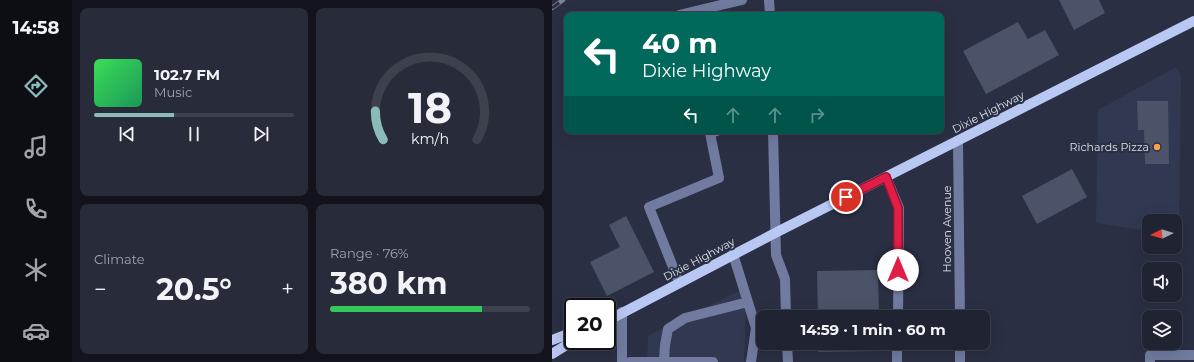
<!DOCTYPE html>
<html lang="en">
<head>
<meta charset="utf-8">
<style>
	body { margin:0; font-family:Montserrat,sans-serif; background:#282b3a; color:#f1f3f6; height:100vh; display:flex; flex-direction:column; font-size:15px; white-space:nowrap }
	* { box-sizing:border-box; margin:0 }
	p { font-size:13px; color:#a2a4ac }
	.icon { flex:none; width:22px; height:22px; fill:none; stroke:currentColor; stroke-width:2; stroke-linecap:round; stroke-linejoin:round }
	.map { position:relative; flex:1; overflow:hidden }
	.sheet { display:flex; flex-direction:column; gap:8px; padding:8px; background:#12131c; width:480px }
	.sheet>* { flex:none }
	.guide { position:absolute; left:12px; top:12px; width:380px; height:122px; border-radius:8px; box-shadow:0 4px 16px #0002,0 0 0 1px #3d404d; background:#00695c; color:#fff; overflow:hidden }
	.needle { width:26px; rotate:265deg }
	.fabs { position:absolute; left:590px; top:214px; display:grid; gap:8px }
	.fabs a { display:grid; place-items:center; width:40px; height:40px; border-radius:8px; background:#202332; box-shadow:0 4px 16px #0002,0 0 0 1px #3d404d; font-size:20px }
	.speed { position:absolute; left:12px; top:298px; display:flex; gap:8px; font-size:20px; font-weight:700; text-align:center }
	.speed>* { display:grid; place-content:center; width:52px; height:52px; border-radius:50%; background:#202332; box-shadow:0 4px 16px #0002,0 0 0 1px #3d404d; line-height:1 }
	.speed .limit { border:2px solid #111; border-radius:6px; background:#fff; color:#111 }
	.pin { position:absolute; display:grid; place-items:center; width:34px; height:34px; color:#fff; margin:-17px; border:2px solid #fff; border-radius:50%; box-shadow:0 1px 4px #0007 }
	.me { position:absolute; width:44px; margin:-22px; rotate:0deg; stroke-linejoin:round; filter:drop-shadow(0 0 3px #0008) }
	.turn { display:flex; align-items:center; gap:14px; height:84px; padding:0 12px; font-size:18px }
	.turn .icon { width:52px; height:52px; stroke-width:2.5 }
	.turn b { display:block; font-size:28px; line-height:34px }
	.lanes { display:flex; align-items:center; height:38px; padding:0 12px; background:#0003; justify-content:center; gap:20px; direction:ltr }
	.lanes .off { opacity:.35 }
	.big { font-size:30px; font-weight:700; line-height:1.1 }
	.sheet .tile { flex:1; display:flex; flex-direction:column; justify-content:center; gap:6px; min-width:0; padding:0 14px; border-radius:8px; background:#282b3a }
	.sheet .dial { align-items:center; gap:0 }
	.dial svg { height:104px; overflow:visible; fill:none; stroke:#3d404d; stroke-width:7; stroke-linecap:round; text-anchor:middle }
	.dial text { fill:#f1f3f6; stroke:none }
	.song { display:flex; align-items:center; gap:12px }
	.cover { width:48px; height:48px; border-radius:6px; background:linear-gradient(135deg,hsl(130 70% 55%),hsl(150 70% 35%)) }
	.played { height:4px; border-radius:2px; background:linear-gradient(90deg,#8bbbb9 40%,#3d404d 40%) }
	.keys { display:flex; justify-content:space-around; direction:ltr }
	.heat { display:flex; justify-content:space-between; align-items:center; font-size:22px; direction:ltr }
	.charge { height:6px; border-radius:3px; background:linear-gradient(90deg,#34c759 76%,#3d404d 0) }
	.sheet .tiles { flex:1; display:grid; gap:8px; grid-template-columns:repeat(2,1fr) }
	.trip { position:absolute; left:204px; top:310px; width:234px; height:40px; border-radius:8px; background:#202332; box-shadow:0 4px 16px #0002,0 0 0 1px #3d404d; font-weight:700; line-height:40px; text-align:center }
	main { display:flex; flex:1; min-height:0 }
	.tab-bar { display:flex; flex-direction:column; width:72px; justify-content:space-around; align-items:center; background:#0d0e14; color:#a2a4ac }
	.tab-bar .icon { width:28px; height:28px }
	.tab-bar .active { color:#8bbbb9 }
	.tab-bar b { font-size:18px; color:#f1f3f6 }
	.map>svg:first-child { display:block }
	.built { fill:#313851 }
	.building { fill:#4c5368 }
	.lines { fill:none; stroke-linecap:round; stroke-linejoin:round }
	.minor { stroke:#707b9f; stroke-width:10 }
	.major { stroke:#b9c7f3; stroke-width:10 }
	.rail-casing { stroke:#808595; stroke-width:4.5 }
	.rail { stroke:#2a2f43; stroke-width:3; stroke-dasharray:9; stroke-linecap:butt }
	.route-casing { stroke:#92132f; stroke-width:10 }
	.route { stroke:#e11d48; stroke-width:7 }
	.poi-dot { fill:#f9a04c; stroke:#2a2f43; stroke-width:1.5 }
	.labels { text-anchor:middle; stroke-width:4; stroke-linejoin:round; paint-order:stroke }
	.street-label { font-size:11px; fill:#dde2ee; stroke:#2a2f43 }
	.poi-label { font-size:11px; fill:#dde2ee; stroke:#2a2f43; text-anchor:end }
</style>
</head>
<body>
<main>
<nav class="tab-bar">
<b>14:58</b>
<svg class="icon active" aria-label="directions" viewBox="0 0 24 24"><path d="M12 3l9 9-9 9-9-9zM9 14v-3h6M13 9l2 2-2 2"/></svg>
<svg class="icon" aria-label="music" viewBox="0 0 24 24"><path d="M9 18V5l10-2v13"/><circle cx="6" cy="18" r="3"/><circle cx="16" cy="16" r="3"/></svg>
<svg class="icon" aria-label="phone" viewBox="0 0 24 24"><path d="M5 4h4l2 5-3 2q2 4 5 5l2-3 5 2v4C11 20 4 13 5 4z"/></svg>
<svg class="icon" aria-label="climate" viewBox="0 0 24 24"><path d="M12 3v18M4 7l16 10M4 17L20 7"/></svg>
<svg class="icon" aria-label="car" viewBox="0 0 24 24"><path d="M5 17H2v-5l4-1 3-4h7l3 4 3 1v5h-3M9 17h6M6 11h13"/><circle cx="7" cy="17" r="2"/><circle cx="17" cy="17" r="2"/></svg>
</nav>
<section class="sheet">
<div class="tiles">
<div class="tile">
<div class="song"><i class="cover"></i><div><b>102.7 FM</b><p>Music</p></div></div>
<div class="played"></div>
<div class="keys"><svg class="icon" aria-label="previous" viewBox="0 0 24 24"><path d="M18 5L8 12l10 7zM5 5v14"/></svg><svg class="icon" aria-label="pause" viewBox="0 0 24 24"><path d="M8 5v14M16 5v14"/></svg><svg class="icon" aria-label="next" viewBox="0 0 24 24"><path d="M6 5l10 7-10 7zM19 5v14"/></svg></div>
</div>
<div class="tile dial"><svg viewBox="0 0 100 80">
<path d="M14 69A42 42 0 1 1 86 69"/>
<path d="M14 69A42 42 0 0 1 8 47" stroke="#8bbbb9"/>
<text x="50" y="56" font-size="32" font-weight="700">18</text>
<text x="50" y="72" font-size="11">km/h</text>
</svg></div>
<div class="tile"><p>Climate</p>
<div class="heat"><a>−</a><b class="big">20.5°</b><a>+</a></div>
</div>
<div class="tile"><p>Range · 76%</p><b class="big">380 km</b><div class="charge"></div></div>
</div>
</section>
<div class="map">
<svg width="642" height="362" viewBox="0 0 642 362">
	<rect width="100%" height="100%" fill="#2a2f43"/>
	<path class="built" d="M624,67L629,75L627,235H623V221H597V231L544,223L546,110Z
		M195,287L192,362H95L96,336Z"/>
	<path class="building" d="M507,0H547L553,13L522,30Z
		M466,22L476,39L493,30L507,55L434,94L411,51Z
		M585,101H616L617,164H593L592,130H586Z
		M520,169L535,197L485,224L470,196Z
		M74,216L102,272L55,296L38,262L68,247L57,225Z
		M326,270L327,317H266L265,271Z
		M266,343H327V351L266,352Z"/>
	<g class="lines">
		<path class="minor" d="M217,0L218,15
			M127,15L190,0
			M221,131L224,255L233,279L234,317
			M406,141L408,317
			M334,177L347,208L346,317
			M181,254L204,328L199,362
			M127,282L97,207L167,178L158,133L165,131
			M70,312V362
			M235,343L236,362
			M408,343V362
			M112,361L113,345L116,329L133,318L196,302
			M78,362H161
			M345,362V343
			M598,362V355H642"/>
		<path class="major" d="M55,321L225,232L642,21
			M0,340L21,332
			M0,354L21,341"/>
		<g class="rail-casing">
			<path id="rail" d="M0,8L11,0"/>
		</g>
		<use href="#rail" class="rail"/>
	</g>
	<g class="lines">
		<g class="route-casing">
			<path id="route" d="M294,197L334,177L346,208V270"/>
		</g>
		<use href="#route" class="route"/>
	</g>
	<circle class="poi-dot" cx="605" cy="147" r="4"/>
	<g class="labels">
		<g class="street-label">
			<text transform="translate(436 112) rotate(-27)" y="4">Dixie Highway</text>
			<text transform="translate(395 229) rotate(-90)" y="4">Hooven Avenue</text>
			<text transform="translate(147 259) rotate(-28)" y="4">Dixie Highway</text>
		</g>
		<g class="poi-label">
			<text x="597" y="151">Richards Pizza</text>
		</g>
	</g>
</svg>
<div class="fabs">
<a><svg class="needle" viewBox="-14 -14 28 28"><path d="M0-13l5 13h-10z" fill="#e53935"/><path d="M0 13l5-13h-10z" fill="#a2a4ac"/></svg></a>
<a><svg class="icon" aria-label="sound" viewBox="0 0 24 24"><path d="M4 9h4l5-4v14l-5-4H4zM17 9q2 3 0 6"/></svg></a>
<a><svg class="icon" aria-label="layers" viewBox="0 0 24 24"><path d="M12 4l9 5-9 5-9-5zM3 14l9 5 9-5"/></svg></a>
</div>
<div class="speed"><div class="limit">20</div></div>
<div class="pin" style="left:294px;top:197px;background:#d93025"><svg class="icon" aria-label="arrive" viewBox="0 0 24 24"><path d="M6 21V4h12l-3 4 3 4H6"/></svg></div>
<svg class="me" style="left:346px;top:270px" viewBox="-20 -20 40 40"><circle r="19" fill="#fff"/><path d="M0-13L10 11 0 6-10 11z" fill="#e11d48"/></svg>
<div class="trip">14:59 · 1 min · 60 m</div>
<div class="guide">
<div class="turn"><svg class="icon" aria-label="left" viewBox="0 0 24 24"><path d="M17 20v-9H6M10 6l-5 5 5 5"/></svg><div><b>40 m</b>Dixie Highway</div></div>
<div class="lanes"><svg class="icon" aria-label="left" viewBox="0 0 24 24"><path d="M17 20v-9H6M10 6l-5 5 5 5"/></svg><svg class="icon off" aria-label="ahead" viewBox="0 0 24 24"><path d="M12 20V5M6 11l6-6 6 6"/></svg><svg class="icon off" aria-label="ahead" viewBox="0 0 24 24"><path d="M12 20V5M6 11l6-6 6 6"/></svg><svg class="icon off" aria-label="right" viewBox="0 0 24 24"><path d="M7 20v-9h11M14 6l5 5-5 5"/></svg></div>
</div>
</div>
</main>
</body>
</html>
